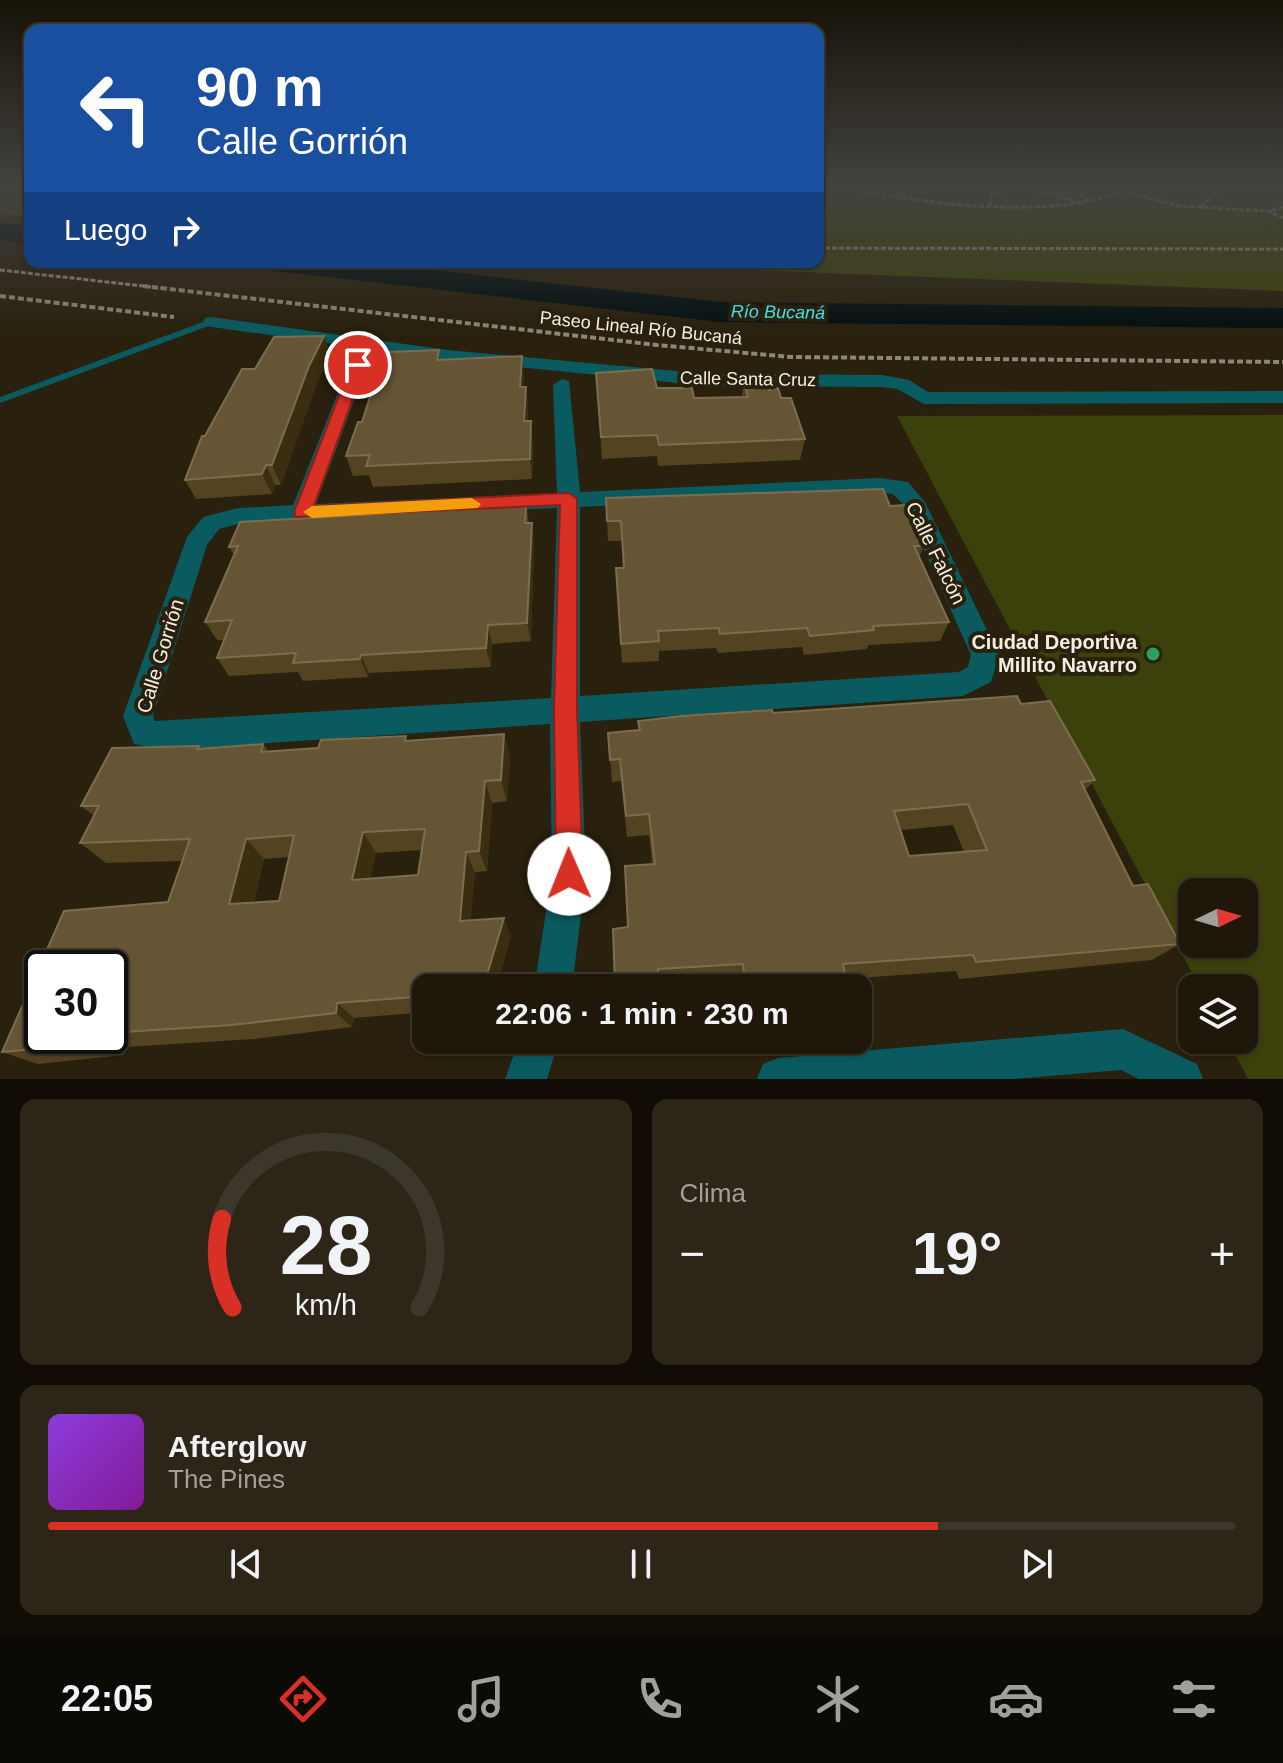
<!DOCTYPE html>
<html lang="es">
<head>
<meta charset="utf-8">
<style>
	body { margin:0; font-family:Arial,sans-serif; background:#2c2518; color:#f1f3f6; height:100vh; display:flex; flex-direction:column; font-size:30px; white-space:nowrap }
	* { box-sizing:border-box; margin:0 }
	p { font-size:26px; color:#a1a09c }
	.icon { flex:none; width:44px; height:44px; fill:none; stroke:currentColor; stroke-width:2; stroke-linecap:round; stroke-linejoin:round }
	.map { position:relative; height:1079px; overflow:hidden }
	.side { display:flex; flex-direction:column; gap:20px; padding:20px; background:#110d06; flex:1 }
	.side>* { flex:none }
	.guide { position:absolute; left:24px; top:24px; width:800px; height:244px; border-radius:16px; box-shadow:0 2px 6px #0004,0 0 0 2px #3c372b; background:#1a4fa0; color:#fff; overflow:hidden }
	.needle { width:52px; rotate:85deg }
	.fabs { position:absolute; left:1178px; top:878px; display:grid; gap:16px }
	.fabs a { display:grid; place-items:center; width:80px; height:80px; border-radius:16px; background:#1f180a; box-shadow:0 2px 6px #0004,0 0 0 2px #3c372b; font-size:40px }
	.speed { position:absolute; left:24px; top:950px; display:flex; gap:16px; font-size:40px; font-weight:700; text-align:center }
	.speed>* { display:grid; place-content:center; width:104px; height:104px; border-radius:50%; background:#1f180a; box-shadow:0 2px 6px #0004,0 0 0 2px #3c372b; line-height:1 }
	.speed .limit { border:4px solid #111; border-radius:12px; background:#fff; color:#111 }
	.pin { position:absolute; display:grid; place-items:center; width:68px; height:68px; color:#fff; margin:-34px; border:4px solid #fff; border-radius:50%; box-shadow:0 2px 8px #0007 }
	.me { position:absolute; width:88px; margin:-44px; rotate:359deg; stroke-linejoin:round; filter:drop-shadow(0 0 6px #0008) }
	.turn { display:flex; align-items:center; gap:28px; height:168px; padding:0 40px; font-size:36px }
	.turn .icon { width:104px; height:104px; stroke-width:2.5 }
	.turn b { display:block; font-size:56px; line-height:68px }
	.then { display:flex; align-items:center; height:76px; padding:0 40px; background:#0003; gap:16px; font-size:30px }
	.big { font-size:60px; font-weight:700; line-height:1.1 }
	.side .card { flex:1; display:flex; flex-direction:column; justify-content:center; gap:12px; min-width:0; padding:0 28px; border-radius:16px; background:#2c2518 }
	.side .dial { align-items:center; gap:0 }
	.dial svg { height:208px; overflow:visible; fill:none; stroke:#3c372b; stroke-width:7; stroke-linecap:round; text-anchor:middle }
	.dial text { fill:#f1f3f6; stroke:none }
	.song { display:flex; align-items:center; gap:24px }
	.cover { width:96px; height:96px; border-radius:12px; background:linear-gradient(135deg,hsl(270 70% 55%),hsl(290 70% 35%)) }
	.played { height:8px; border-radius:4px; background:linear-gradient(90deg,#d93025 75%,#3c372b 75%) }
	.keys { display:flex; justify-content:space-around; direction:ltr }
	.heat { display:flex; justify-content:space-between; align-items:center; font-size:44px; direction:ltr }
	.side .tiles { flex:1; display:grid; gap:20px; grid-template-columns:1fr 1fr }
	.card:last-child { grid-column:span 2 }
	.trip { position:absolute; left:412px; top:974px; width:460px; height:80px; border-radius:16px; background:#1f180a; box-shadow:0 2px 6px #0004,0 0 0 2px #3c372b; font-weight:700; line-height:80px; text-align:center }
	.menu { display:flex; height:128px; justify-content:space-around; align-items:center; background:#0c0a04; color:#a1a09c }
	.menu .icon { width:56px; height:56px }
	.menu .active { color:#d93025 }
	.menu b { font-size:36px; color:#f1f3f6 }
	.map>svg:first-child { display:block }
	.green { fill:#3c410b; fill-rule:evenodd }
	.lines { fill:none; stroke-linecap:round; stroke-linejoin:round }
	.river { fill:#030f10; fill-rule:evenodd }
	.path-far1 { stroke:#8e8676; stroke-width:3; stroke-dasharray:5 2; stroke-linecap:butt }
	.path { stroke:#8e8676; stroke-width:4; stroke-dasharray:6 3; stroke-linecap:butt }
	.lane { fill:#095b60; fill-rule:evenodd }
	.street { fill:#095b60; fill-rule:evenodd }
	.wall { fill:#534320; fill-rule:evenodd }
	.shaded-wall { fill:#3b2d0f }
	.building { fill:#655535; stroke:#7b6e50; stroke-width:2; fill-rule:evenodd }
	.route { fill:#d93025; stroke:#8d1f18; stroke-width:2 }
	.slow { fill:#f59e0b }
	.leisure-dot { fill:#2e9e5b; stroke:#29200d; stroke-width:3 }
	.labels { text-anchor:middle; stroke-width:8; stroke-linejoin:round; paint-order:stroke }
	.far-water-label { font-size:18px; font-style:italic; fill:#42dfe7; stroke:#29200d }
	.far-street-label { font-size:18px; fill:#f5efe3; stroke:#29200d }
	.street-label { font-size:20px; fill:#f5efe3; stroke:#29200d }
	.poi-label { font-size:20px; font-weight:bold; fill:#f5efe3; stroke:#29200d; text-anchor:end }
</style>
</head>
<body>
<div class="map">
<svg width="1283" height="1079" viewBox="0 0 1283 1079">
	<rect width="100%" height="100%" fill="#29200d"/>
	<path class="green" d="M0,183H30V218L0,214Z
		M818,183H1283V291L543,262H818Z
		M1283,415V1079H1248L1228,1040H1244V988H1200L897,416ZM1192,892H1244V944H1192Z"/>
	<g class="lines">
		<path class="river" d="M0,222L30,226V244L0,240Z
			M259,262H360L721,302L1283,308V328L721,322L275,271L264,269Z"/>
		<path class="path-far1" d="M827,183C910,203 1064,226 1140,183
			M891,183L900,188L905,198
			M1006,183L1014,189L1029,188L1025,183
			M1028,188L1077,201
			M1052,191L1074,192L1089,199
			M1129,192L1178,206L1268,211
			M990,206L992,195L1012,188
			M1201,207L1217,190V183
			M1283,207L1268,211L1283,218
			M818,248L1283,249
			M0,270L161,288"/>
		<path class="path" d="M143,286L657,345L791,357L1283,362
			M0,296L174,317"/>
		<path class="lane" d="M211,319L215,322L214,324L0,403V397Z"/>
		<path class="street" d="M211,317L448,350L708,374L882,375L909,380L928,392L1283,391V403L924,404L897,389L882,387L708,386L448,360L205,326L203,322L205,318Z
			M358,360L367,365L316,504L557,493L553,385L562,379L569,381L580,492L879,478L908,482L925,502L999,655L991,682L963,696L580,722L586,874L572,988H534L552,874L550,724L166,750L134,744L123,716L187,537L203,517L238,508L293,505L349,365ZM879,492L893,494L904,505L971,655L968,667L959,672L580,696V507ZM557,508L551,698L155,721L153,716L207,545L219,529L238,524Z
			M1123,1029L1197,1064L1203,1079H1139L1121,1070L1014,1079H757L763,1064L778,1058Z
			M519,1040H559L547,1079H505Z"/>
	</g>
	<path class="wall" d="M331,354L316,385L281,485H275L272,494L196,499L185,480L205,436L255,369Z
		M441,360L524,375L523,387H526L528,407V421L533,441L532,479L373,487L369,475L353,476L346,456L362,422L379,381Z
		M596,373L694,398L742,397L744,381L769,390L781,398L805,439L800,460L658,466L657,456L602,459Z
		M606,498L890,506L924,546L919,557L949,622L940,641L868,645L867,649L804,655L802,647L718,653L716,648L659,651V661L622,663L617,588L623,568L622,541H608Z
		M526,505L529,523H532L534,542L531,641L492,644L491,667L369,673L368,677L303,681L298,672L229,676L217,658L224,640H217L205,622L234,555L229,547Z
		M1021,704L1095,780L1085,790L1133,886L1180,944L1152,960L959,979L956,971L845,979L839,988H738L737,980L659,985L628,927L652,864L649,835L627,837L621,781L612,782L608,733L638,730V721L773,713ZM953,825L964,852L909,856L901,830Z
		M504,734L510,757L507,801L492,803L487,871L475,872L470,921L511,936L496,988H426V1012L354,1018L352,1027L254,1039L127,1047L124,1055L38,1064L2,1052L168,902L182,861L106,863L80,843L94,816L81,806L199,746L201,749L263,744L268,751ZM422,850L418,875L370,878L376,853ZM289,857L279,901L254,902L264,859ZM110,968V1036H42Z"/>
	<path class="shaded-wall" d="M324,336L331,354L316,385L281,485L272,465L309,366Z
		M522,356L524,375L523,407L520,387Z
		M526,387L528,407L527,441L524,421Z
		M531,421L533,441L532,479L530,459Z
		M266,465L275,485L272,494L262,474Z
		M532,523L534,542L531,641L527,623Z
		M488,625L492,644L491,667L486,648Z
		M361,655L369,673L368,677L360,659Z
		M504,734L510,757L507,801L501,780Z
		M485,781L492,803L487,871L479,851Z
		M363,832L376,853L366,899L352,880Z
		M246,839L264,859L249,922L229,904Z
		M466,852L475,872L469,939L460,921Z
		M504,918L511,936L496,988H483Z
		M337,1003L354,1018L352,1027L336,1013Z
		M96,1036H102L127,1047L124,1055L94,1043Z"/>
	<path class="building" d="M324,336L309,366L272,465H266L262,474L185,480L202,436H205L242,369H255L274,337Z
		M439,350L437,360L522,356L520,387H526L524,421H531L530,459L366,466L370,455L346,456L358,422H362L375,381H379L388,352Z
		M652,369L657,388H692L694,398L748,397L744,381L766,380L769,390L778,388L781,398H791L805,439L659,445L657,435L601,437L596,373Z
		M883,489L890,506L905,505L924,546H914L949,622L873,626L874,630L810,636L807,628L720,634L719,628L658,631L659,641L621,644L616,568H624L621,521H607L606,498Z
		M526,505L525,523H532L527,623L488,625L486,648L361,655L360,659L293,663L296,653L217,658L232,620L205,622L238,546L229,547L240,522Z
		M1017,696L1021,704L1050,701L1095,780L1081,782L1133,886L1148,884L1180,944L976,962L973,955L843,964L846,977L745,983L743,964L658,969L659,988H615L613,929L628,927L625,866L655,864L649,814L626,816L620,759L610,760L608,733L640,730L638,721L681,716L772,710L773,713ZM968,804L987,850L909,856L894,811Z
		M504,734L501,780L485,781L479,851L466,852L460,921L504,918L483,988H426V996L337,1003L336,1013L231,1025L110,1033V968H42V1036H96L94,1043L2,1052L64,911L168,902L190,839L80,843L99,806H81L112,748L199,746L197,749L263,744L261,752L318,748L321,740L406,736L405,741ZM425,829L418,875L352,880L363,832ZM294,835L279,901L229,904L246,839Z"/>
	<linearGradient id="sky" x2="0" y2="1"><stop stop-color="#171207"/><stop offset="0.55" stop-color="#434240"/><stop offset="1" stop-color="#434240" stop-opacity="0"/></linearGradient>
	<rect width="1283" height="334" fill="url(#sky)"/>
	<path class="route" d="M358,361L365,365L314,506L569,493L577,499V709L583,874L579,884L569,887L560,884L556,874L554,709L560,505L296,517L294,512L351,365Z"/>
	<path class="slow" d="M472,498L481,504L478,508L312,518L303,512L312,506Z"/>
	<circle class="leisure-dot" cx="1153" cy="654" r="8"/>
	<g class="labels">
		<g class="far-water-label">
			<text transform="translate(778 312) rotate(1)" y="6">Río Bucaná</text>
		</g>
		<g class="far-street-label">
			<text transform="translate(641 328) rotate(6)" y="6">Paseo Lineal Río Bucaná</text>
			<text transform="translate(748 379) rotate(1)" y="6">Calle Santa Cruz</text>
		</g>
		<g class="street-label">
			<text transform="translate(936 553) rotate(64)" y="7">Calle Falcón</text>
			<text transform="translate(160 656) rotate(-73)" y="7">Calle Gorrión</text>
		</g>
		<g class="poi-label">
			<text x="1137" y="649">Ciudad Deportiva<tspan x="1137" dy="23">Millito Navarro</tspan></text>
		</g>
	</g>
</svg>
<div class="fabs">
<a><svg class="needle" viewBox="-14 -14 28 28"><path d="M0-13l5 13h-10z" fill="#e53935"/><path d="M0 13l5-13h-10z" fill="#a1a09c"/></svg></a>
<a><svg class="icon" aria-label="layers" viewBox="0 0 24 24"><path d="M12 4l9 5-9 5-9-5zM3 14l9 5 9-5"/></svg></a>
</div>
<div class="speed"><div class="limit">30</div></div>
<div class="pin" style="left:358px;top:365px;background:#d93025"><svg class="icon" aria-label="arrive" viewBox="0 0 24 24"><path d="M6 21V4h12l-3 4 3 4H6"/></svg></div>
<svg class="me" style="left:569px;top:874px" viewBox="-20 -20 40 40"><circle r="19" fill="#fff"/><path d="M0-13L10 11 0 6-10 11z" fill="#d93025"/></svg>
<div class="trip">22:06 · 1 min · 230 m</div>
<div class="guide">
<div class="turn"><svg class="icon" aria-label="left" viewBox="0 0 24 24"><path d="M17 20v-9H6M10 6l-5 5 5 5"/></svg><div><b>90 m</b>Calle Gorrión</div></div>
<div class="then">Luego<svg class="icon" aria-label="right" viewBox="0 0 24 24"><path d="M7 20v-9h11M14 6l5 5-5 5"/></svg></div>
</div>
</div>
<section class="side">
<div class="tiles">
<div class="card dial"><svg viewBox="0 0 100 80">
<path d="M14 69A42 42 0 1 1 86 69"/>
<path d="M14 69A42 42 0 0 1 10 35" stroke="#d93025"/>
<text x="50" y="56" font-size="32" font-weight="700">28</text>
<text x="50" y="72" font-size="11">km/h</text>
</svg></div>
<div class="card"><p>Clima</p>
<div class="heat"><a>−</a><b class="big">19°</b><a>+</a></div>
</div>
<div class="card">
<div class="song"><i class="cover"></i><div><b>Afterglow</b><p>The Pines</p></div></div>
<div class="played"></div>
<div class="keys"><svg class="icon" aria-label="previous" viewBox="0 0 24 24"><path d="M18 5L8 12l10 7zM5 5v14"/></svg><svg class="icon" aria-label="pause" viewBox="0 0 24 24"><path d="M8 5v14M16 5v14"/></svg><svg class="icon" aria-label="next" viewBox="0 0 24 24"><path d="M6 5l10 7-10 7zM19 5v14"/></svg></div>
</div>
</div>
</section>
<nav class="menu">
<b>22:05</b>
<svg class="icon active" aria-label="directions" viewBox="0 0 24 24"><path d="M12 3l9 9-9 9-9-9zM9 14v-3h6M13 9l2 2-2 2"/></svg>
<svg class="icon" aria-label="music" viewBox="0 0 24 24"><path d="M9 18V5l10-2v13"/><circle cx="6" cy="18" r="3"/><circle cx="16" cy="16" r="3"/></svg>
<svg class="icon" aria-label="phone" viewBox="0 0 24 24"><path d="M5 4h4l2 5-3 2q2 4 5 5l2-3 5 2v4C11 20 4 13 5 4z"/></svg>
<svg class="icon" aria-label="climate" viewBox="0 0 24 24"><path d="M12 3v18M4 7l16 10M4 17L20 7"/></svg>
<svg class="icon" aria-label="car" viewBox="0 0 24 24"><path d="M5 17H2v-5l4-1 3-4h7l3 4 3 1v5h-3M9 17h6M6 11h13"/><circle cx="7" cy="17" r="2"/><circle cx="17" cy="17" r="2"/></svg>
<svg class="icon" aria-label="filters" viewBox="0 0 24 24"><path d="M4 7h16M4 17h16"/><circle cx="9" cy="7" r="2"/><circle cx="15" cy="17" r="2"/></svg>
</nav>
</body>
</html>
